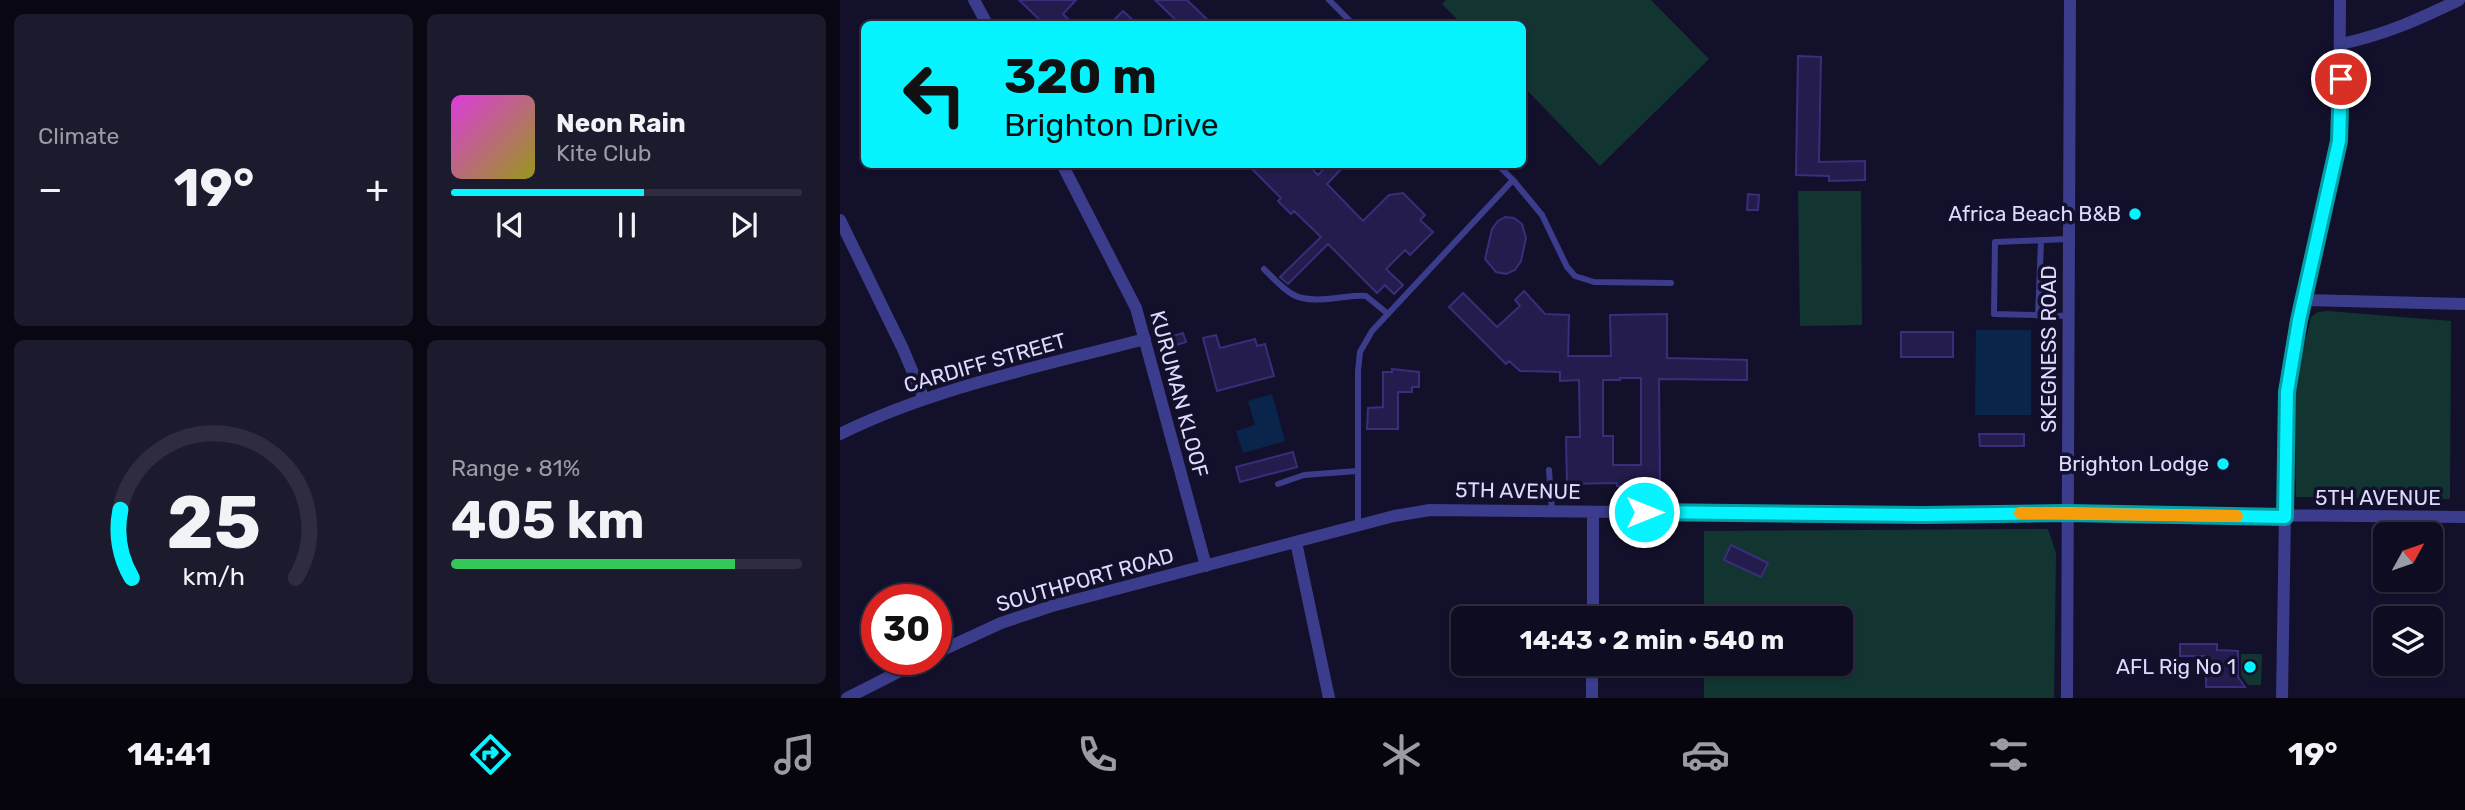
<!DOCTYPE html>
<html lang="en">
<head>
<meta charset="utf-8">
<style>
	body { margin:0; font-family:Rubik,sans-serif; background:#1c1a2d; color:#f1f3f6; height:100vh; display:flex; flex-direction:column; font-size:26px; white-space:nowrap }
	* { box-sizing:border-box; margin:0 }
	p { font-size:23px; color:#9b9ba5 }
	.icon { flex:none; width:38px; height:38px; fill:none; stroke:currentColor; stroke-width:2; stroke-linecap:round; stroke-linejoin:round }
	.map { position:relative; flex:1; overflow:hidden }
	.sheet { display:flex; flex-direction:column; gap:14px; padding:14px; background:#080712; width:840px }
	.sheet>* { flex:none }
	.hud { position:absolute; left:21px; top:21px; width:665px; height:147px; border-radius:10px; box-shadow:0 2px 5px #0004,0 0 0 2px #2e2c3e; background:#06f4ff; color:#111; overflow:hidden }
	.needle { width:46px; rotate:50deg }
	.controls { position:absolute; left:1533px; top:522px; display:grid; gap:14px }
	.controls a { display:grid; place-items:center; width:70px; height:70px; border-radius:10px; background:#0e0c20; box-shadow:0 2px 5px #0004,0 0 0 2px #2e2c3e; font-size:35px }
	.speed { position:absolute; left:21px; top:584px; display:flex; gap:14px; font-size:35px; font-weight:700; text-align:center }
	.speed>* { display:grid; place-content:center; width:91px; height:91px; border-radius:50%; background:#0e0c20; box-shadow:0 2px 5px #0004,0 0 0 2px #2e2c3e; line-height:1 }
	.speed .limit { border:10px solid #d22; background:#fff; color:#111 }
	.pin { position:absolute; display:grid; place-items:center; width:60px; height:60px; color:#fff; margin:-30px; border:4px solid #fff; border-radius:50%; box-shadow:0 2px 7px #0007 }
	.me { position:absolute; width:77px; margin:-38px; rotate:90deg; stroke-linejoin:round; filter:drop-shadow(0 0 5px #0008) }
	.turn { display:flex; align-items:center; gap:24px; height:147px; padding:0 28px; font-size:32px }
	.turn .icon { width:91px; height:91px; stroke-width:2.5 }
	.turn b { display:block; font-size:49px; line-height:60px }
	.big { font-size:52px; font-weight:700; line-height:1.1 }
	.sheet .widget { flex:1; display:flex; flex-direction:column; justify-content:center; gap:10px; min-width:0; padding:0 24px; border-radius:10px; background:#1c1a2d }
	.sheet .dial { align-items:center; gap:0 }
	.dial svg { height:182px; overflow:visible; fill:none; stroke:#2e2c3e; stroke-width:7; stroke-linecap:round; text-anchor:middle }
	.dial text { fill:#f1f3f6; stroke:none }
	.song { display:flex; align-items:center; gap:21px }
	.cover { width:84px; height:84px; border-radius:10px; background:linear-gradient(135deg,hsl(300 70% 55%),hsl(60 70% 35%)) }
	.played { height:7px; border-radius:4px; background:linear-gradient(90deg,#06f4ff 55%,#2e2c3e 55%) }
	.keys { display:flex; justify-content:space-around; direction:ltr }
	.heat { display:flex; justify-content:space-between; align-items:center; font-size:38px; direction:ltr }
	.charge { height:10px; border-radius:5px; background:linear-gradient(90deg,#34c759 81%,#2e2c3e 0) }
	.sheet .tiles { flex:1; display:grid; gap:14px; grid-template-columns:repeat(2,1fr) }
	.trip { position:absolute; left:611px; top:606px; width:402px; height:70px; border-radius:10px; background:#0e0c20; box-shadow:0 2px 5px #0004,0 0 0 2px #2e2c3e; font-weight:700; line-height:70px; text-align:center }
	.tab-bar { display:flex; height:112px; justify-content:space-around; align-items:center; background:#06050d; color:#9b9ba5 }
	.tab-bar .icon { width:49px; height:49px }
	.tab-bar .current { color:#06f4ff }
	.tab-bar b { font-size:32px; color:#f1f3f6 }
	main { display:flex; flex:1; min-height:0 }
	.map>svg:first-child { display:block }
	.green { fill:#133532 }
	.water { fill:#0a254b }
	.building { fill:#231c4c; stroke:#382e79; stroke-width:2; fill-rule:evenodd }
	.lines { fill:none; stroke-linecap:round; stroke-linejoin:round }
	.lane { stroke:#3b3c8b; stroke-width:6 }
	.street { stroke:#3b3c8b; stroke-width:12 }
	.route-casing { stroke:#049fa6; stroke-width:18 }
	.route { stroke:#06f4ff; stroke-width:12 }
	.slow { stroke:#f59e0b; stroke-width:12 }
	.poi-dot { fill:#06f4ff; stroke:#13102b; stroke-width:2.5 }
	.labels { text-anchor:middle; stroke-width:7; stroke-linejoin:round; paint-order:stroke }
	.poi-label { font-size:21px; fill:#dddaff; stroke:#13102b; text-anchor:end }
	.street-label { font-size:21px; fill:#dddaff; stroke:#13102b }
</style>
</head>
<body>
<main>
<section class="sheet">
<div class="tiles">
<div class="widget"><p>Climate</p>
<div class="heat"><a>−</a><b class="big">19°</b><a>+</a></div>
</div>
<div class="widget">
<div class="song"><i class="cover"></i><div><b>Neon Rain</b><p>Kite Club</p></div></div>
<div class="played"></div>
<div class="keys"><svg class="icon" aria-label="previous" viewBox="0 0 24 24"><path d="M18 5L8 12l10 7zM5 5v14"/></svg><svg class="icon" aria-label="pause" viewBox="0 0 24 24"><path d="M8 5v14M16 5v14"/></svg><svg class="icon" aria-label="next" viewBox="0 0 24 24"><path d="M6 5l10 7-10 7zM19 5v14"/></svg></div>
</div>
<div class="widget dial"><svg viewBox="0 0 100 80">
<path d="M14 69A42 42 0 1 1 86 69"/>
<path d="M14 69A42 42 0 0 1 9 39" stroke="#06f4ff"/>
<text x="50" y="56" font-size="32" font-weight="700">25</text>
<text x="50" y="72" font-size="11">km/h</text>
</svg></div>
<div class="widget"><p>Range · 81%</p><b class="big">405 km</b><div class="charge"></div></div>
</div>
</section>
<div class="map">
<svg width="1625" height="698" viewBox="0 0 1625 698">
	<rect width="100%" height="100%" fill="#13102b"/>
	<path class="green" d="M606,0H811L869,59L760,166L683,86L682,24H622L602,4Z
		M958,191H1021L1022,325L960,326Z
		M1488,311L1611,321L1610,499L1456,497L1455,384L1471,317L1478,312Z
		M1208,529L1216,553L1214,698H864V663H1001V618H864V531Z
		M1401,654H1422L1421,685H1408L1401,675Z"/>
	<path class="water" d="M1136,330H1191V415H1135Z
		M432,394L445,441L403,453L396,431L415,425L408,401Z"/>
	<path class="building" d="M179,0H236L223,14L228,19L223,24H204Z
		M315,0H347L372,24H340Z
		M283,11L297,24H270Z
		M958,56L981,57L979,162L1025,161V180L989,181V176L956,175Z
		M407,164H467L478,175L488,164H506L487,184L523,221L549,195L563,193L585,215L580,220L593,232L570,255L565,250L546,269L563,285L554,294L545,285L537,293L488,244L448,284L440,277L481,237L454,211L451,214L438,201L441,198Z
		M908,194L919,195L918,210H907Z
		M665,217L674,218L682,224L686,238L681,261L675,270L666,274L656,272L645,259L652,229L658,221Z
		M684,291L705,314L729,315L728,356H771L770,315L827,314V358L907,360V380L819,379L820,486H777V483L727,484L726,437H740L739,380L720,381V372L680,371L669,361L666,364L609,307L623,293L657,327L680,306L675,300ZM780,378H801V465H773V436H763V380H780Z
		M1061,332H1113V357H1061Z
		M343,333L346,342L336,345L333,336Z
		M376,335L380,348L415,339L417,346L425,344L434,376L377,391L363,338Z
		M552,369L579,372V387H572V392H558V429H527L528,408L543,407V372H552Z
		M1139,434H1184V446H1140Z
		M453,452L457,467L400,482L396,467Z
		M891,545L928,563L921,577L884,560Z
		M1340,644H1377V650L1398,651V677L1405,687H1366V656H1340Z"/>
	<g class="lines">
		<path class="lane" d="M489,0L513,24
			M657,164L673,180
			M424,269C452,297 456,303 497,298C507,297 516,295 526,296L548,314
			M1198,316L1201,241
			M1228,316L1154,314L1155,242L1229,239
			M709,470L712,511
			M438,484L464,475L517,471
			M518,526V371L520,352L532,331L673,180L702,215L727,267L735,276L754,282L831,283"/>
		<path class="street" d="M134,0L147,24
			M1501,44C1547,34 1577,20 1619,0
			M222,164L296,308L366,566
			M0,220L63,349L84,399
			M1465,300L1625,304
			M0,434C95,387 203,366 305,339
			M456,542L489,698
			M753,618V512
			M96,653L161,623L212,606L554,516L590,510L1083,515L1227,513L1625,517
			M7,698L82,660
			M752,698V663
			M1227,698L1230,0
			M1442,698L1447,392L1459,320L1499,141L1500,0"/>
	</g>
	<g class="lines">
		<g class="route-casing">
			<path id="route" d="M804,512L1083,515L1227,513L1445,517L1447,392L1459,320L1499,141L1501,79"/>
		</g>
		<use href="#route" class="route"/>
		<path class="slow" d="M1180,513L1397,516"/>
	</g>
	<g class="poi-dot">
		<circle cx="1295" cy="214" r="7"/>
		<circle cx="1383" cy="464" r="7"/>
		<circle cx="1410" cy="667" r="7"/>
	</g>
	<g class="labels">
		<g class="poi-label">
			<text x="1281" y="221">Africa Beach B&amp;B</text>
			<text x="1369" y="471">Brighton Lodge</text>
			<text x="1396" y="674">AFL Rig No 1</text>
		</g>
		<g class="street-label">
			<text transform="translate(1209 349) rotate(-90)" y="7">SKEGNESS ROAD</text>
			<text transform="translate(145 363) rotate(-16)" y="7">CARDIFF STREET</text>
			<text transform="translate(339 394) rotate(75)" y="7">KURUMAN KLOOF</text>
			<text transform="translate(678 491) rotate(1)" y="7">5TH AVENUE</text>
			<text x="1538" y="505">5TH AVENUE</text>
			<text transform="translate(245 580) rotate(-16)" y="7">SOUTHPORT ROAD</text>
		</g>
	</g>
</svg>
<div class="controls">
<a><svg class="needle" viewBox="-14 -14 28 28"><path d="M0-13l5 13h-10z" fill="#e53935"/><path d="M0 13l5-13h-10z" fill="#9b9ba5"/></svg></a>
<a><svg class="icon" aria-label="layers" viewBox="0 0 24 24"><path d="M12 4l9 5-9 5-9-5zM3 14l9 5 9-5"/></svg></a>
</div>
<div class="speed"><div class="limit">30</div></div>
<div class="pin" style="left:1501px;top:79px;background:#d93025"><svg class="icon" aria-label="arrive" viewBox="0 0 24 24"><path d="M6 21V4h12l-3 4 3 4H6"/></svg></div>
<svg class="me" style="left:804px;top:512px" viewBox="-20 -20 40 40"><circle r="17" fill="#06f4ff" stroke="#fff" stroke-width="3"/><path d="M0-11L8 9 0 5-8 9z" fill="#fff"/></svg>
<div class="trip">14:43 · 2 min · 540 m</div>
<div class="hud">
<div class="turn"><svg class="icon" aria-label="left" viewBox="0 0 24 24"><path d="M17 20v-9H6M10 6l-5 5 5 5"/></svg><div><b>320 m</b>Brighton Drive</div></div>
</div>
</div>
</main>
<nav class="tab-bar">
<b>14:41</b>
<svg class="icon current" aria-label="directions" viewBox="0 0 24 24"><path d="M12 3l9 9-9 9-9-9zM9 14v-3h6M13 9l2 2-2 2"/></svg>
<svg class="icon" aria-label="music" viewBox="0 0 24 24"><path d="M9 18V5l10-2v13"/><circle cx="6" cy="18" r="3"/><circle cx="16" cy="16" r="3"/></svg>
<svg class="icon" aria-label="phone" viewBox="0 0 24 24"><path d="M5 4h4l2 5-3 2q2 4 5 5l2-3 5 2v4C11 20 4 13 5 4z"/></svg>
<svg class="icon" aria-label="climate" viewBox="0 0 24 24"><path d="M12 3v18M4 7l16 10M4 17L20 7"/></svg>
<svg class="icon" aria-label="car" viewBox="0 0 24 24"><path d="M5 17H2v-5l4-1 3-4h7l3 4 3 1v5h-3M9 17h6M6 11h13"/><circle cx="7" cy="17" r="2"/><circle cx="17" cy="17" r="2"/></svg>
<svg class="icon" aria-label="filters" viewBox="0 0 24 24"><path d="M4 7h16M4 17h16"/><circle cx="9" cy="7" r="2"/><circle cx="15" cy="17" r="2"/></svg>
<b>19°</b>
</nav>
</body>
</html>
